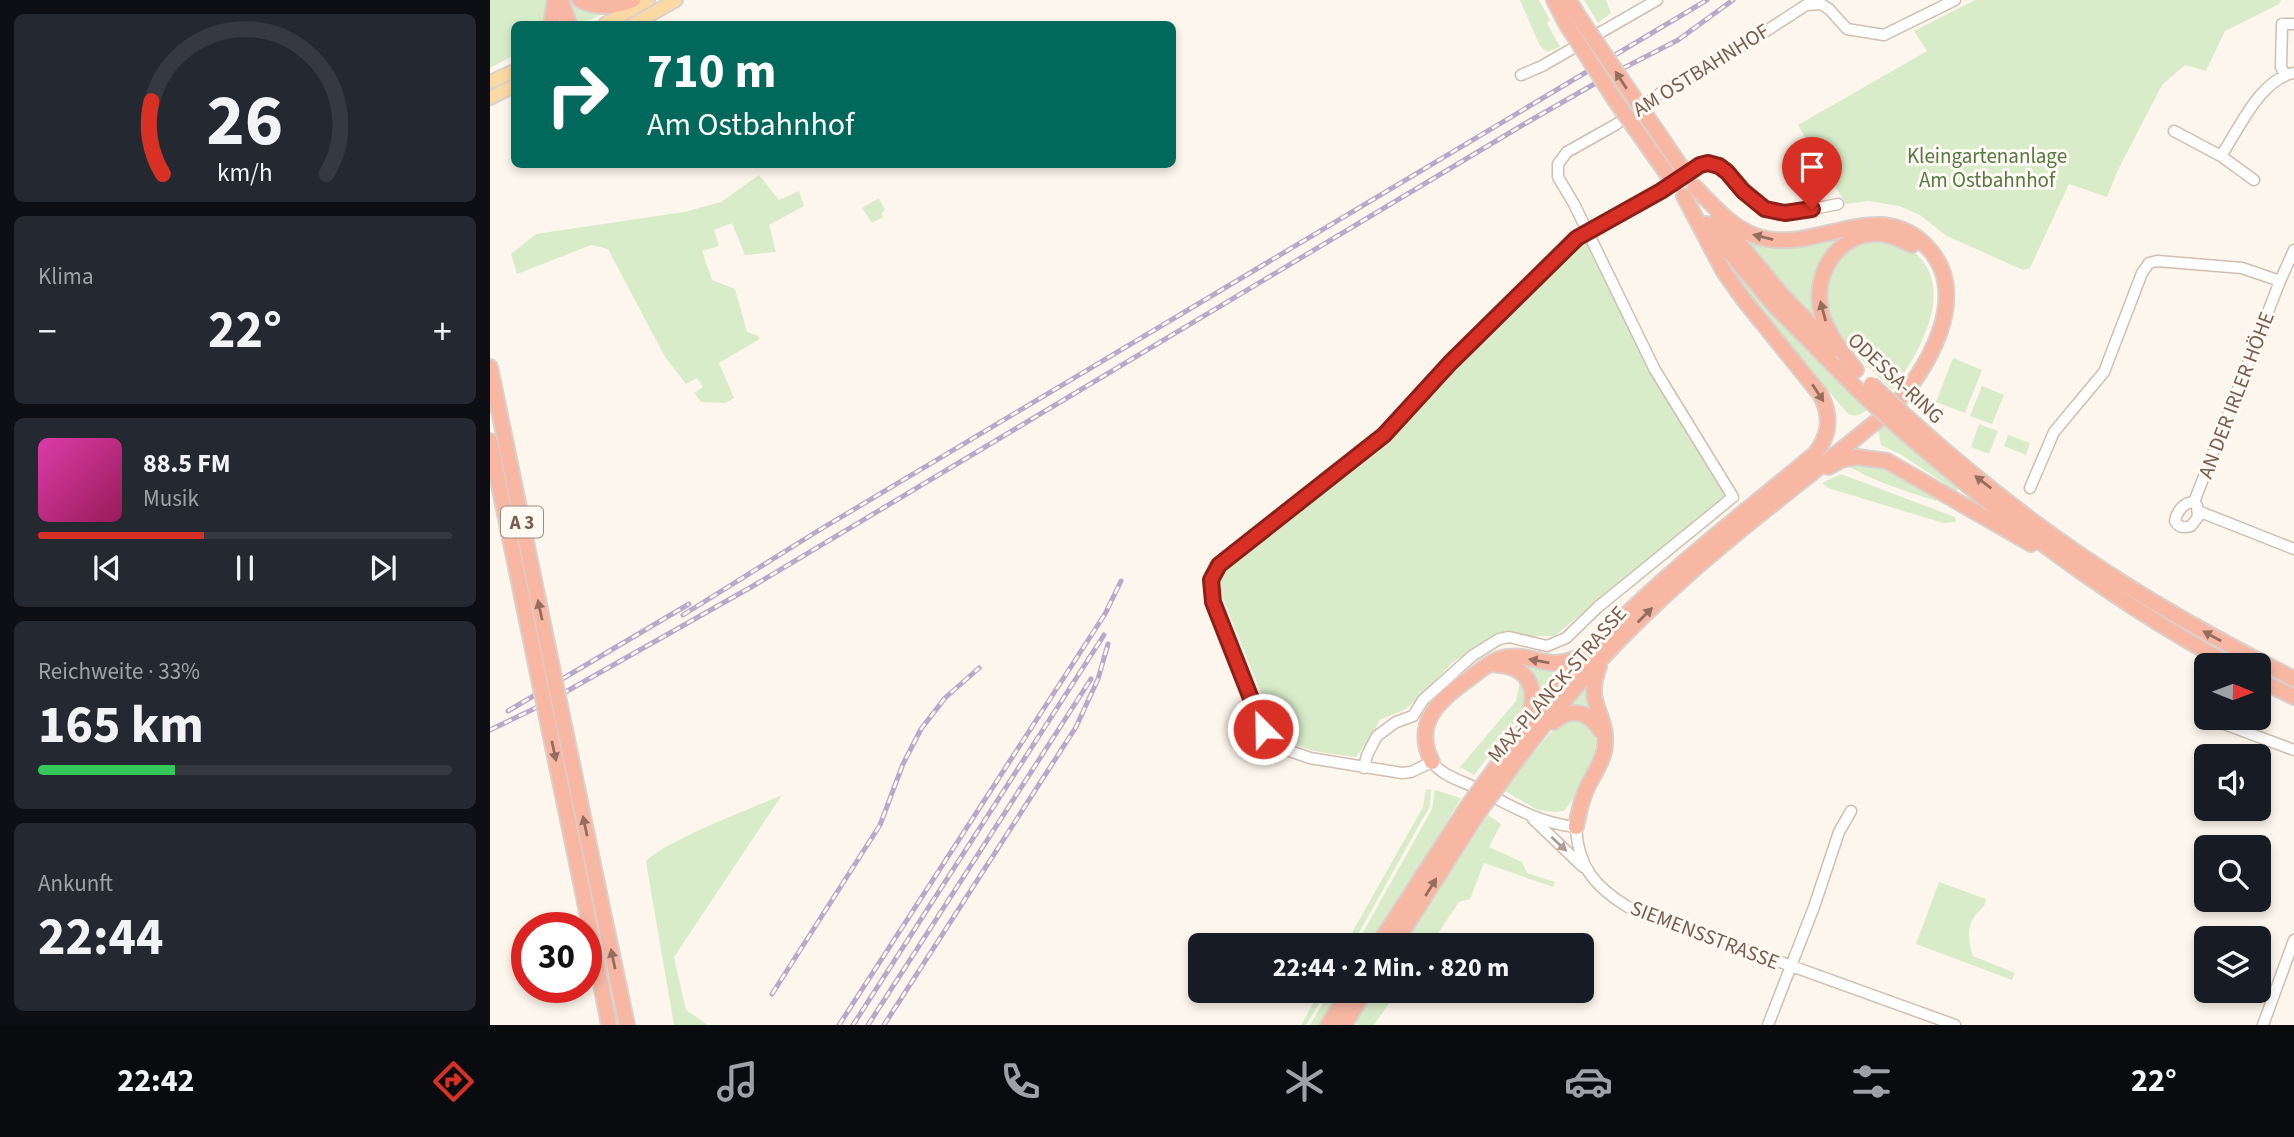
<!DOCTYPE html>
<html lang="de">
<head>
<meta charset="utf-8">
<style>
	body { margin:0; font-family:"Source Sans 3",sans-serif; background:#242831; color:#f1f3f6; height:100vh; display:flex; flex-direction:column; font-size:26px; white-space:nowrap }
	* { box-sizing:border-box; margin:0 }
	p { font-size:23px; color:#9ea1a6 }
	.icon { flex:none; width:38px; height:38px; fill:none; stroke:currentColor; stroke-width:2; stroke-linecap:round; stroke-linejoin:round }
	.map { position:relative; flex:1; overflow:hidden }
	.side { display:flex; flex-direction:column; gap:14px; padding:14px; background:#0d0f14; width:490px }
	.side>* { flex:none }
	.top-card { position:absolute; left:21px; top:21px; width:665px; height:147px; border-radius:10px; box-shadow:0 4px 10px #0003; background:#00695c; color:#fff; overflow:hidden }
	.needle { width:46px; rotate:91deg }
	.buttons { position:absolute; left:1704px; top:653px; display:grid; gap:14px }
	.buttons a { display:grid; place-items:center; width:77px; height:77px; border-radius:10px; background:#171b24; box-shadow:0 4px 10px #0003; font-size:35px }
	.speed { position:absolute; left:21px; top:912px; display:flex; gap:14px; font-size:35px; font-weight:700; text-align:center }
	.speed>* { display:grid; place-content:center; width:91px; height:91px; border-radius:50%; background:#171b24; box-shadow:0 4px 10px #0003; line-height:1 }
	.speed .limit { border:10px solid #d22; background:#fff; color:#111 }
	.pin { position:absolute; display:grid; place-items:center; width:60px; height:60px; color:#fff; margin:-72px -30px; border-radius:50% 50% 50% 0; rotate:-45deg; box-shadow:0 0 7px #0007 }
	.pin .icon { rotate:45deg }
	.me { position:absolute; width:77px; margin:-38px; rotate:337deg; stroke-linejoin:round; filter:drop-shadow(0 0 5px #0008) }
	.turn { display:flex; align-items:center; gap:24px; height:147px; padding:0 21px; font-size:32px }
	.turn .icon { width:91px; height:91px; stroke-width:2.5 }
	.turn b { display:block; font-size:49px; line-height:60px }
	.big { font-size:52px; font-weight:700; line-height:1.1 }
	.side .card { flex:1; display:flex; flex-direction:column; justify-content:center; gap:10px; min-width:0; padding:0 24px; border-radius:10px; background:#242831 }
	.side .dial { align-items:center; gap:0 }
	.dial svg { height:182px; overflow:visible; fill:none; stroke:#363941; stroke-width:7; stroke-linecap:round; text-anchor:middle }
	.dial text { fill:#f1f3f6; stroke:none }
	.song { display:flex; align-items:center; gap:21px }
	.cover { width:84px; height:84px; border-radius:10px; background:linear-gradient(135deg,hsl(320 70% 55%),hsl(330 70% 35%)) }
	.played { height:7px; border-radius:4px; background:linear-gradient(90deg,#d93025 40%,#363941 40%) }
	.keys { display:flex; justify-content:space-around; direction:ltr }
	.heat { display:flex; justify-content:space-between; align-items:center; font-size:38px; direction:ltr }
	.charge { height:10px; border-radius:5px; background:linear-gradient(90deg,#34c759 33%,#363941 0) }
	.trip { position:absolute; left:698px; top:933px; width:406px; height:70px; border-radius:10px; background:#171b24; box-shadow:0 4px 10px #0003; font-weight:700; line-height:70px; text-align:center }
	.tab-bar { display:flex; height:112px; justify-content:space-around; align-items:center; background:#090b0e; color:#9ea1a6 }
	.tab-bar .icon { width:49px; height:49px }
	.tab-bar .selected { color:#d93025 }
	.tab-bar b { font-size:32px; color:#f1f3f6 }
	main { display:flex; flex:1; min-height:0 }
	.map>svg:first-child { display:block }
	.green { fill:#d8ecc9 }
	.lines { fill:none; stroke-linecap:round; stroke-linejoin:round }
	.minor-casing { stroke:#d1beb0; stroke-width:13 }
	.major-casing { stroke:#dad1cd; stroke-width:16 }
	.highway-casing { stroke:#dad1cd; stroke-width:18 }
	.minor { stroke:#fff; stroke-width:10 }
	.major { stroke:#fbd9a5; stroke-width:12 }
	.highway { stroke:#f7b7a3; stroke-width:14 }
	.rail-casing { stroke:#b9a8c9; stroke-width:5 }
	.rail { stroke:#fffaf3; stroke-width:2.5; stroke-dasharray:8; stroke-linecap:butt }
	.highway-bridge-casing { stroke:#dad1cd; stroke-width:18; stroke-linecap:butt }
	.highway-bridge { stroke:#f7b7a3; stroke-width:14 }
	.oneway { fill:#936e5e }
	.oneway2 { fill:#af9d94 }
	.route-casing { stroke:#8d1f18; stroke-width:18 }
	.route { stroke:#d93025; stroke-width:12 }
	.labels { text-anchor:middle; stroke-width:6; stroke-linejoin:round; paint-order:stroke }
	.shield { fill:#fffaf3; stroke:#a28b7f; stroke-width:2 }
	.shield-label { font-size:19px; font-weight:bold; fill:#7a5c4d }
	.street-label { font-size:21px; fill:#7a5c4d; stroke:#fffaf3 }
	.park-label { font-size:21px; fill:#537a41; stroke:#fffaf3 }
</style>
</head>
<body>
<main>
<section class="side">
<div class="card dial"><svg viewBox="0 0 100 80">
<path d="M14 69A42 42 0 1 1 86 69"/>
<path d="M14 69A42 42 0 0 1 9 37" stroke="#d93025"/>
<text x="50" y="56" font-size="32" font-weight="700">26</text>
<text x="50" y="72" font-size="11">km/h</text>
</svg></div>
<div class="card"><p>Klima</p>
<div class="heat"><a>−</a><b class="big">22°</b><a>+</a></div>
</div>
<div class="card">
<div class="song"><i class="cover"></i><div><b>88.5 FM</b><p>Musik</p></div></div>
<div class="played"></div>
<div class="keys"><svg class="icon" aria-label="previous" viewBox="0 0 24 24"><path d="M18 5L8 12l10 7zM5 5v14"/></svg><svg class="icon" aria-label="pause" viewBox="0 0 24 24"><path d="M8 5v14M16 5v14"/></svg><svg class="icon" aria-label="next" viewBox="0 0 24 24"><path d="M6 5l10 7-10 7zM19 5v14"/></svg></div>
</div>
<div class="card"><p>Reichweite · 33%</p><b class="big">165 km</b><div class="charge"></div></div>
<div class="card"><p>Ankunft</p><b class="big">22:44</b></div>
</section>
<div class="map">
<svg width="1804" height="1025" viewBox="0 0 1804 1025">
	<rect width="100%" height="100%" fill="#fdf6ec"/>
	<path class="green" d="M0,0H57L58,12L54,24H24V55L0,68Z
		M79,0H83L114,13L92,24H88Z
		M1030,0H1049L1060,20L1057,23L1070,47L1057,52L1050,46Z
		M1094,0H1116L1121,13L1108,23Z
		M1485,0H1791L1789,4L1735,31L1716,71L1695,65L1672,85L1628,170L1617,197L1579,184L1540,268L1533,270L1457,236L1430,215L1409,206L1379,201L1356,204L1308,125L1437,51L1424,31Z
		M269,175L289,200L309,191L314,206L279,225L286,252L255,255L242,223L224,230L229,246L212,251L222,280L245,289L257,332L267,335L270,339L229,363L244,398L235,403L211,402L204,393L213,387L207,378L196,384L175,357L118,249L101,245L27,274L21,254L46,234L194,212L231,202Z
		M389,198L395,210L391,213L393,217L382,223L372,208Z
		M1369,230L1346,246L1328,325L1251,238Z
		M1391,238C1401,242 1413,244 1421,250C1470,285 1428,356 1402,390L1347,336L1333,298L1341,266L1362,244Z
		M1096,243C1140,330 1181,413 1236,494L1184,541L1064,636H1041L1021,631L1003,635L962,663L927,700L914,710L889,720L885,731L866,757C843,753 806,753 790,733C787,728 784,722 781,718L726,581L739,562L905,431L961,367L1088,245Z
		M1240,262L1318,349L1377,410C1370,415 1365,418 1357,413L1251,287L1237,266Z
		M1463,358L1492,370L1475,413L1446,402Z
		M1492,386L1514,395L1502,424L1480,416Z
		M1393,423L1470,488L1466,491L1410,454L1391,445L1388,428Z
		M1489,424L1508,431L1499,454L1481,447Z
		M1518,435L1540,443L1536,455L1514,446Z
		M1352,462C1392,462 1414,475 1448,494L1446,501C1413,490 1381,481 1352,462Z
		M1351,474L1465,517L1466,519L1465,522L1453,523L1338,488L1332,483Z
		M1020,661L1077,667L1048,701Z
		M1031,676L1038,689L1034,711L984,775L970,767L1026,701Z
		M1098,685L1108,718L1079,707Z
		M1075,718L1091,719C1094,722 1100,726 1103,731C1115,750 1087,796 1074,811L1065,812L1048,810L1015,791L1026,773L1070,722Z
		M936,789L941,790L940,806L937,811L862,945H855L933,807Z
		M945,790L971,798L883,945H866L942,809Z
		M292,795L184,957L196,1010L218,1025H184L156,862C170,843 265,807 292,795Z
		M998,815L1011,824L999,847L1032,862L1037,873L1065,882L1063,887L994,863L980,899L969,902L940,945H913Z
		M1449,882L1496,899C1495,907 1492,908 1487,913C1476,926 1478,941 1483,956L1525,973L1522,980L1426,944Z
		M830,991H837L816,1025H811Z
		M840,991H854L833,1025H820Z
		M884,991H908L884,1025H869L864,1022Z"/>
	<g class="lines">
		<g class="minor-casing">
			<path id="minor" d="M1031,75L1052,66L1167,0
				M1795,75L1791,67L1792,24H1804
				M1684,131L1731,156L1764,180
				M1731,156C1749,129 1770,79 1804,73
				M1348,204L1303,213L1281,211L1265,203L1237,172L1229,166L1218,163L1210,165L1171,191L1087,238L960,363L894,435L729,565L722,576L721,594L767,716L773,729L783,741L794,749L820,758L912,773L921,772L942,762C953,776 967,779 984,787C1018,804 1047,823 1086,827C1088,867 1105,887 1138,907L1465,1025
				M1540,488L1564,432L1614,372L1652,273L1659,263L1667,261L1752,268L1790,281
				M1704,502C1694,502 1687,511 1685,521C1689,528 1694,528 1701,526L1708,517L1707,506L1704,502L1790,281L1804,250
				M1708,511L1804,549
				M1718,718L1804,750
				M874,768L877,755L887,736L906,722L923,716L933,700L982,656L1009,639L1019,637L1057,646L1076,638L1108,607L1243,497L1165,370L1084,204L1068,177V164L1077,152L1125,125L1175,90L1253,46L1316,5L1331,4L1339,9L1357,29L1394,35L1465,0
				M1043,819L1093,867
				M1278,1025L1324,907L1349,832L1361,811
				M1773,1025L1804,940"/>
		</g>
		<g class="major-casing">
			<path id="major" d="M115,24L158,0
				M144,24L186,0
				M0,82L24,71
				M0,98L24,86"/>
		</g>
		<g class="highway-casing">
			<path id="highway" d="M71,0L79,24
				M90,0C108,10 125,6 143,0
				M1064,0L1077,25
				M1079,0L1089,17
				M61,24L65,0
				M1228,218L1292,295L1344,349
				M1216,224L1285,306L1371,393
				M0,367L64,677
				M1366,370C1351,351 1333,329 1330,305C1325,268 1352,231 1392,234C1402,235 1412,240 1422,245
				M1420,420C1475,470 1534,517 1596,559C1662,604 1733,643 1804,679
				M1411,429C1513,518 1622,601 1741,665
				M0,441L50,684
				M1338,467L1351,460L1367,457L1397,461L1541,544
				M1007,665C1039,666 1050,691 1037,719
				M1769,680L1804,697
				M1064,722C1080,707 1099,711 1110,730
				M942,762C922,722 950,700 980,678C991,670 1003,659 1017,657C1050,653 1058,675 1096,653
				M996,781C1029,735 1064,690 1103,648C1170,577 1249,517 1325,454C1340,435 1342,416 1330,394L1254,300L1234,272L1194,196
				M1008,786C1063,708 1129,635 1201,572C1265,515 1335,465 1400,410C1436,373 1482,297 1439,249C1427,235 1411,227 1393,225C1354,223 1316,246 1277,239C1247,234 1225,208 1205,187
				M1086,827C1088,815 1091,802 1096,790C1102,776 1114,761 1115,746C1118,712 1094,706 1109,667
				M109,893L137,1025
				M95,902L119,1025
				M888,945L978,806
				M904,945L990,810
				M838,1025L860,990
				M854,1025L876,990"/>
		</g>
		<use href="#minor" class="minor"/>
		<use href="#major" class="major"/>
		<use href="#highway" class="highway"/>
		<g class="rail-casing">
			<path id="rail" d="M193,615L326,532L1217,0
				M18,711L199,604
				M0,730L56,703L263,586L1036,123L1120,75L1188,40L1243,0
				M282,994L390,825L413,764L431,729L455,698L489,668
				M349,1025L615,614L631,581
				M363,1025L614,635
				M378,1025L601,679
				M394,1025L586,727L608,679L618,644"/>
		</g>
		<use href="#rail" class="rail"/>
		<g class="highway-bridge-casing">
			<path id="highway-bridge" d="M1089,17L1198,177
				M1077,25L1125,100L1185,185
				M1381,384L1420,420
				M1371,393L1411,429
				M64,677L109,893
				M50,684L95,902
				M978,806L996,781
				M990,810L1008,786"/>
		</g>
		<use href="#highway-bridge" class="highway-bridge"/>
	</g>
	<defs><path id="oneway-solid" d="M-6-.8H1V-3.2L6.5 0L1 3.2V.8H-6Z" transform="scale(1.75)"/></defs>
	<g class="oneway">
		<use href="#oneway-solid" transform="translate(1131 80) rotate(-123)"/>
		<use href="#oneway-solid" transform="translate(1273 237) rotate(-166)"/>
		<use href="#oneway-solid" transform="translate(1333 311) rotate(-105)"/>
		<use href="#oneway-solid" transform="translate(1328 393) rotate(57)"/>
		<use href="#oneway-solid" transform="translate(1493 482) rotate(-142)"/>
		<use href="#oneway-solid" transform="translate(50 610) rotate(-102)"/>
		<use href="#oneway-solid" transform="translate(1155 615) rotate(-45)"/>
		<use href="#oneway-solid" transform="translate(1722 636) rotate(-151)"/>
		<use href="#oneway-solid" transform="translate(1049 661) rotate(-170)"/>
		<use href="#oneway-solid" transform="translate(64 751) rotate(78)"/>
		<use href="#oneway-solid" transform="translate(95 826) rotate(-102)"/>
		<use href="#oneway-solid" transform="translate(941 887) rotate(-58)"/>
		<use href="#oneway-solid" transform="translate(123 959) rotate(-102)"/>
	</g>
	<use class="oneway2" href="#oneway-solid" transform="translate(1069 844) rotate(43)"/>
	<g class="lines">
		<g class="route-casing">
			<path id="route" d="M773,729L723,602L721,580L729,565L894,435L960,363L1087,238L1171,191L1210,165L1218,163L1229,166L1237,172L1253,191L1275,209L1295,213L1322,209"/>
		</g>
		<use href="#route" class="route"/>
	</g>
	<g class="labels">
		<rect class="shield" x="11" y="506.5" width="42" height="31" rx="5"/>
		<g class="shield-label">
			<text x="32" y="529">A 3</text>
		</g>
		<g class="street-label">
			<text transform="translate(1211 70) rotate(-32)" y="7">AM OSTBAHNHOF</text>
			<text transform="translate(1406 378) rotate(43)" y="7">ODESSA-RING</text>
			<text transform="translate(1746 395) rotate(-69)" y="7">AN DER IRLER HÖHE</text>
			<text transform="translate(1067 684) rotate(-49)" y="7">MAX-PLANCK-STRASSE</text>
			<text transform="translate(1215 935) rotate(21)" y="7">SIEMENSSTRASSE</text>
		</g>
		<g class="park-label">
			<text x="1497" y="163">Kleingartenanlage<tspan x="1497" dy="24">Am Ostbahnhof</tspan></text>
		</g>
	</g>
</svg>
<div class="buttons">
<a><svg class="needle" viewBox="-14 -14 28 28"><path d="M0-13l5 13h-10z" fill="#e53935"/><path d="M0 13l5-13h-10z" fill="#9ea1a6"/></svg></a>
<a><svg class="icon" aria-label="sound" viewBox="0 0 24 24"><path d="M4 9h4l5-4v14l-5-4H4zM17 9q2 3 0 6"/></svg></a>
<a><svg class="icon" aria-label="search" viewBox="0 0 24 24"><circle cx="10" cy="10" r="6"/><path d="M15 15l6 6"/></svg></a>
<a><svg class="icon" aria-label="layers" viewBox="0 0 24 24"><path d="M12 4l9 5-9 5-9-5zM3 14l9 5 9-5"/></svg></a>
</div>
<div class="speed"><div class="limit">30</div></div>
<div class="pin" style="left:1322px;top:209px;background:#d93025"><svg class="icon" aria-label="arrive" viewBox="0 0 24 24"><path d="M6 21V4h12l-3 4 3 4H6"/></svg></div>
<svg class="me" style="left:773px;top:729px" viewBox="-20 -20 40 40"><circle r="17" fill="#d93025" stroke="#fff" stroke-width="3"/><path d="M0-11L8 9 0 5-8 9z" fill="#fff"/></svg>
<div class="trip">22:44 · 2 Min. · 820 m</div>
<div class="top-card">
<div class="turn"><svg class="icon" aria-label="right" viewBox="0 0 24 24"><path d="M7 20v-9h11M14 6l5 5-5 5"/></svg><div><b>710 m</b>Am Ostbahnhof</div></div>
</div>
</div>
</main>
<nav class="tab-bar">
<b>22:42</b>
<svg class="icon selected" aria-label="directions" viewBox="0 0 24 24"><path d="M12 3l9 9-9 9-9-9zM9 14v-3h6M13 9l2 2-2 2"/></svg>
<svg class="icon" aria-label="music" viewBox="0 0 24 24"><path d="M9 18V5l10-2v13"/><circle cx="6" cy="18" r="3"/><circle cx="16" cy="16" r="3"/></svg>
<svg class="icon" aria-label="phone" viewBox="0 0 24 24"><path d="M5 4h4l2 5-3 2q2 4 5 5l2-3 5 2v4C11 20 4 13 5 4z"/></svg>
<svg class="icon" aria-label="climate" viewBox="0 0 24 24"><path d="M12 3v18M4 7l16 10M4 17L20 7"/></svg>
<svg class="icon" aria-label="car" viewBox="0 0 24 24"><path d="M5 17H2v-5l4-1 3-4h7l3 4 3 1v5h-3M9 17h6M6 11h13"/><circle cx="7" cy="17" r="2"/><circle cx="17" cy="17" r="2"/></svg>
<svg class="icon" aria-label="filters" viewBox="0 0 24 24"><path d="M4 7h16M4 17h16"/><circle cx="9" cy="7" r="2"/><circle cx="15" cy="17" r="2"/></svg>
<b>22°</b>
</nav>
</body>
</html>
